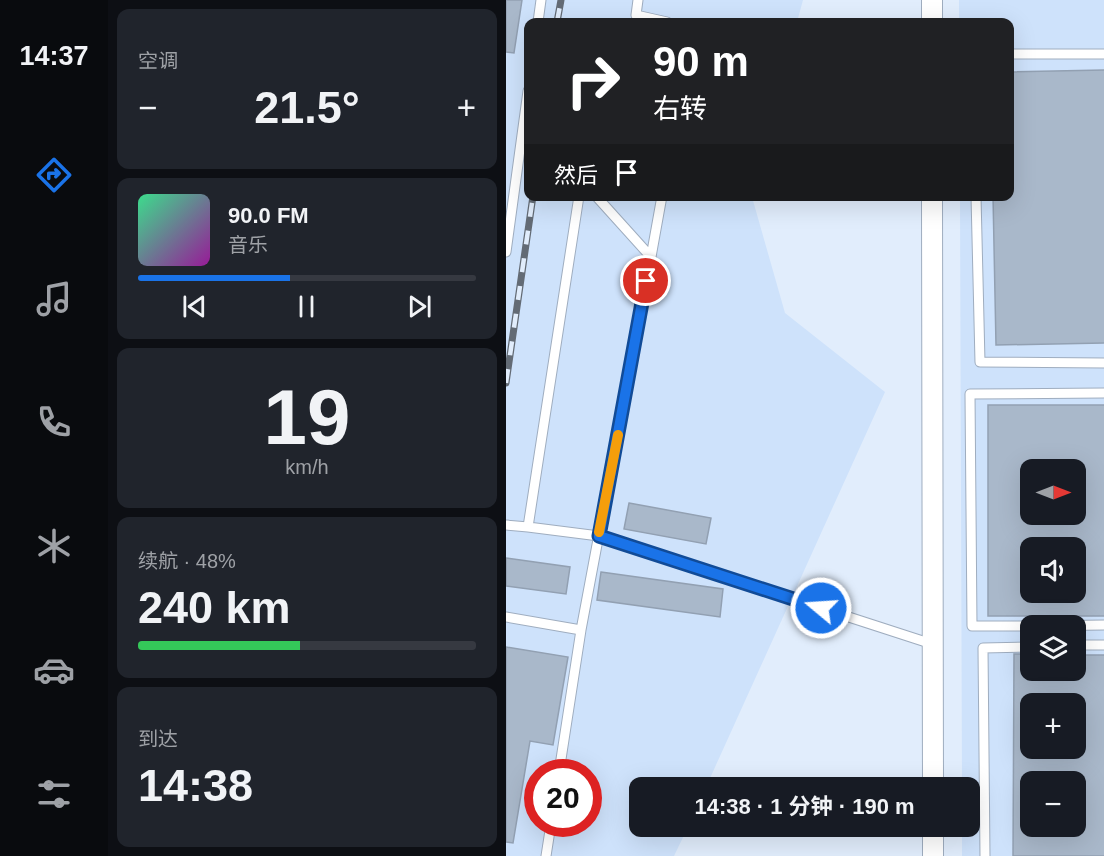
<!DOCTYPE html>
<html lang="zh">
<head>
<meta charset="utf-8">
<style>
	body { margin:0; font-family:Helvetica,"Noto Sans SC",sans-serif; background:#20242c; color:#f1f3f6; height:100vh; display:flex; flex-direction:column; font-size:22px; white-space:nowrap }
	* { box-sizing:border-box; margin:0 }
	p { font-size:20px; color:#9ea1a6 }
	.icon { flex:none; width:33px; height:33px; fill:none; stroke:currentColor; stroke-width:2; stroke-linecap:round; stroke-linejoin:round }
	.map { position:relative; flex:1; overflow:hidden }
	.side { display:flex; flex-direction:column; gap:9px; padding:9px; background:#0d0f14; width:398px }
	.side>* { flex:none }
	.hud { position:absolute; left:18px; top:18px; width:490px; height:183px; border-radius:12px; box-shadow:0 6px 24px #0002; background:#202124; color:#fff; overflow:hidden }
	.needle { width:39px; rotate:90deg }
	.tools { position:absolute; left:514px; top:459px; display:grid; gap:12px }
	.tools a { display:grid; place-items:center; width:66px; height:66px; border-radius:12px; background:#171b24; box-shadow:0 6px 24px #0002; font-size:30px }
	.speed { position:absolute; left:18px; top:759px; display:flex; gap:12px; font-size:30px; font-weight:700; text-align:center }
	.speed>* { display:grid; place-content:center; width:78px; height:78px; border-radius:50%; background:#171b24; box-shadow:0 6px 24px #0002; line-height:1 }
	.speed .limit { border:9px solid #d22; background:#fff; color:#111 }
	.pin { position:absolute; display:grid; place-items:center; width:51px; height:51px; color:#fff; margin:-26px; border:3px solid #fff; border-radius:50%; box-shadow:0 2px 6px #0007 }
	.me { position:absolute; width:66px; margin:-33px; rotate:288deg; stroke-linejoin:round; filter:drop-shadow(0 0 4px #0008) }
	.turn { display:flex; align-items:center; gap:21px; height:126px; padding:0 30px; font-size:27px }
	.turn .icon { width:78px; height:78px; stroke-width:2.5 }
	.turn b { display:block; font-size:42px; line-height:51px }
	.then { display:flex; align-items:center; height:57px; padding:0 30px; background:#0003; gap:12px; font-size:22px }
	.big { font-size:45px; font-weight:700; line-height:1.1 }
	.side .card { flex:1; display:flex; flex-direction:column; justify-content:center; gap:9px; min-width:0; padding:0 21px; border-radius:12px; background:#20242c }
	.side .dial { align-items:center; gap:0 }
	.dial b { font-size:78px; line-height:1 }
	.song { display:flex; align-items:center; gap:18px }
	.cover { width:72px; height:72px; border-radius:9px; background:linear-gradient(135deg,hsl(150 70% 55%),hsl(300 70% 35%)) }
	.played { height:6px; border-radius:3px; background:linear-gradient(90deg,#1a73e8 45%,#363941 45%) }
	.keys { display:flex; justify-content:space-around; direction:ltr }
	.heat { display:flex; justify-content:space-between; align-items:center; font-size:33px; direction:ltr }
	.charge { height:9px; border-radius:4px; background:linear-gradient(90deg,#34c759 48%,#363941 0) }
	.trip { position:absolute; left:123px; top:777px; width:351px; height:60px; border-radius:12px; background:#171b24; box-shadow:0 6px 24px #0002; font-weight:700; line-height:60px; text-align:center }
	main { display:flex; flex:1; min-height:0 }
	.tab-bar { display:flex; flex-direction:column; width:108px; justify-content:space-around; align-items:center; background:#090b0e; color:#9ea1a6 }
	.tab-bar .icon { width:42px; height:42px }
	.tab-bar .selected { color:#1a73e8 }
	.tab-bar b { font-size:27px; color:#f1f3f6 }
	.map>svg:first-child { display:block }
	.built { fill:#cee2fb; fill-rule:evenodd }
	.building { fill:#a9b8ca; stroke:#92a0b2; stroke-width:1.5; fill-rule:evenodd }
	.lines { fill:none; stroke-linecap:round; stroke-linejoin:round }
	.service-casing { stroke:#9fadbf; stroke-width:11 }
	.minor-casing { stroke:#9fadbf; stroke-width:22 }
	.service { stroke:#fff; stroke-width:9 }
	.minor { stroke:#fff; stroke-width:20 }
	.rail-casing { stroke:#636b75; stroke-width:7 }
	.rail { stroke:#e1edfc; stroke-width:4.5; stroke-dasharray:14; stroke-linecap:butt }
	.route-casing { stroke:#114b97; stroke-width:15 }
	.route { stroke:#1a73e8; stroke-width:10 }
	.slow { stroke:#f59e0b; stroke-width:10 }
</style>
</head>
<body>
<main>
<nav class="tab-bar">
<b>14:37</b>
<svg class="icon selected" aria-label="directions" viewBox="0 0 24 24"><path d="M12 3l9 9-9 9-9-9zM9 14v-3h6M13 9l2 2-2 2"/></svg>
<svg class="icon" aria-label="music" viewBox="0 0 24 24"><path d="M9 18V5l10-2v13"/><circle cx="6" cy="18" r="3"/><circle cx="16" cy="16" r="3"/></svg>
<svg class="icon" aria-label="phone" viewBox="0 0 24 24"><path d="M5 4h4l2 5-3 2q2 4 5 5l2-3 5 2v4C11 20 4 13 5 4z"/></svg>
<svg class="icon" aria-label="climate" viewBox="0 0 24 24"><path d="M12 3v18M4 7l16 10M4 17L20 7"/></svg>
<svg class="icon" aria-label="car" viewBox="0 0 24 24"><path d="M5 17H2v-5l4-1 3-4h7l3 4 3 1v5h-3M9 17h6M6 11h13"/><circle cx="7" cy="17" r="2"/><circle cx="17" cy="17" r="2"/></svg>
<svg class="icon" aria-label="filters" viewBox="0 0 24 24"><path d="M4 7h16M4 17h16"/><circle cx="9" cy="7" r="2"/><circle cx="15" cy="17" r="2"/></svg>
</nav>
<section class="side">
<div class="card"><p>空调</p>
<div class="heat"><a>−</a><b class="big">21.5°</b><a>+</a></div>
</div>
<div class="card">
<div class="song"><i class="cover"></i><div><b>90.0 FM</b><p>音乐</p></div></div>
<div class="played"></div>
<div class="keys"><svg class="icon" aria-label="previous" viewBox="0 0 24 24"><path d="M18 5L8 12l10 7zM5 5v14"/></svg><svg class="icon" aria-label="pause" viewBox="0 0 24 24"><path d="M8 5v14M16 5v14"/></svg><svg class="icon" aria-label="next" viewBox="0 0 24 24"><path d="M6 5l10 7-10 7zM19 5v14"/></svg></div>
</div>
<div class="card dial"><b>19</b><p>km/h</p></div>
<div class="card"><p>续航 · 48%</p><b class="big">240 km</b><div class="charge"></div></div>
<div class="card"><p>到达</p><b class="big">14:38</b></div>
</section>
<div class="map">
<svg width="599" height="856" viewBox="0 0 599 856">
	<rect width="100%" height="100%" fill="#e1edfc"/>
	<path class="built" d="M0,0H297L291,22H22V196L246,197L279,313L379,392L200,787L134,788V826L182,827L168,856H0ZM32,772H82V824H32Z
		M453,0H598V856H456V827L464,826V788L456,787L454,197L504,196V22H453ZM525,470H570V514H525ZM525,548H570V592H525ZM525,626H570V670H525ZM525,704H570V748H525ZM525,782H570V826H525Z"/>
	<path class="building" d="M0,0H16L8,53L0,52Z
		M599,70V343L490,345L487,196H504V72Z
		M482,405H599V616H482ZM525,470H570V514H525ZM525,548H570V592H525Z
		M123,503L205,518L200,544L118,529Z
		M0,558L64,567L60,594L0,586Z
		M95,572L217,589L214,617L91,600Z
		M0,647L62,657L47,745L24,741L7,843L0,842Z
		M508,654H525V670H570V655H599V856H507ZM525,704H570V748H525ZM525,782H570V826H525Z"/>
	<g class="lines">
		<g class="service-casing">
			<path id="service" d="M132,0L130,15L161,22
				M32,22L35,0
				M504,54H599
				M73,196L22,527L93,536L426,644
				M470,196L474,362L599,363
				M0,252L22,91
				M145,257L156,196
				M0,525L22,527
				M0,617L75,630
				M525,626H466L464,394L599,393
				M526,626L599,625
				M570,645H599
				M53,772L75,630L145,257L90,196
				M40,856L45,824
				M479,856L477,648L525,647"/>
		</g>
		<g class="minor-casing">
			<path id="minor" d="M426,0V22
				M426,196L427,788
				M427,826V856"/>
		</g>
		<use href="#service" class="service"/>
		<use href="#minor" class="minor"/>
		<g class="rail-casing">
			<path id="rail" d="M51,22L55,0
				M0,383L27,196"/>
		</g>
		<use href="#rail" class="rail"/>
	</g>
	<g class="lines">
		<g class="route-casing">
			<path id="route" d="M140,281L93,536L315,608"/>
		</g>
		<use href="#route" class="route"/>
		<path class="slow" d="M93,532L112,435"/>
	</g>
</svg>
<div class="tools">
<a><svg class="needle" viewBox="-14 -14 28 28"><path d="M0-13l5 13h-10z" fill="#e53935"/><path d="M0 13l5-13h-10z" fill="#9ea1a6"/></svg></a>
<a><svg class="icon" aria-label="sound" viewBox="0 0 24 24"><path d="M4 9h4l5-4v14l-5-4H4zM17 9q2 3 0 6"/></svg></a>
<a><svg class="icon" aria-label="layers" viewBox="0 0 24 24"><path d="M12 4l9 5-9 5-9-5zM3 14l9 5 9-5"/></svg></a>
<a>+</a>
<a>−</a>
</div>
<div class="speed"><div class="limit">20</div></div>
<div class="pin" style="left:140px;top:281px;background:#d93025"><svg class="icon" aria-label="arrive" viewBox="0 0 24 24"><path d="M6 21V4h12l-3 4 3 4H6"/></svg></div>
<svg class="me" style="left:315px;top:608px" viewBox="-20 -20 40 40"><circle r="17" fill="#1a73e8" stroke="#fff" stroke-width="3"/><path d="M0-11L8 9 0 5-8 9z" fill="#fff"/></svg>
<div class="trip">14:38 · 1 分钟 · 190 m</div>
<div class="hud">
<div class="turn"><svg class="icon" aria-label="right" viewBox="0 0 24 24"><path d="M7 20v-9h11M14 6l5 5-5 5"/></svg><div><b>90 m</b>右转</div></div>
<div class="then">然后<svg class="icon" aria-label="arrive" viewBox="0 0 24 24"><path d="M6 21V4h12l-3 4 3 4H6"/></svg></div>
</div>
</div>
</main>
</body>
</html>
